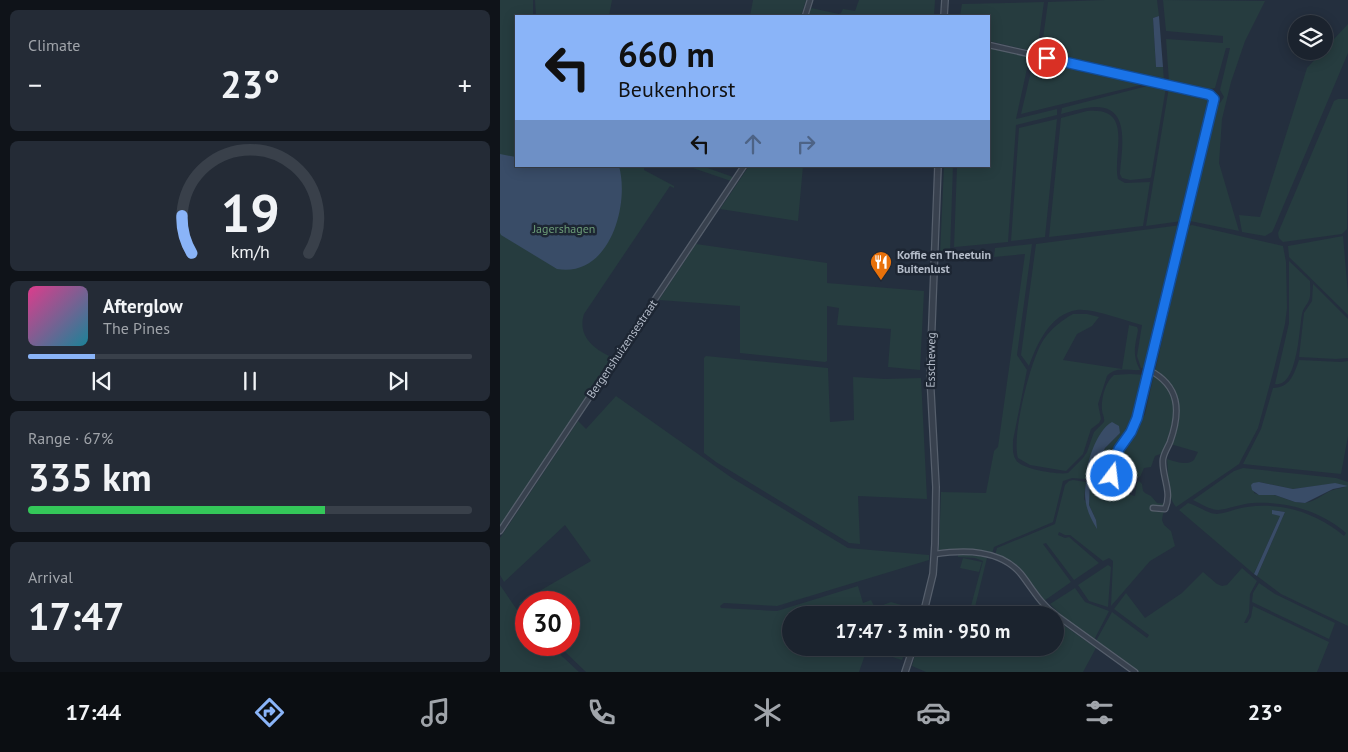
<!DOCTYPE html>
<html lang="en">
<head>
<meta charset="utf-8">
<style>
	body { margin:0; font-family:"PT Sans",sans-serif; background:#242b36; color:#f1f3f6; height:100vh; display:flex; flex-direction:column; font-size:19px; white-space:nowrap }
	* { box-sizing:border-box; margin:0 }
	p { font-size:16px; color:#a0a4aa }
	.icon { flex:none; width:28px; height:28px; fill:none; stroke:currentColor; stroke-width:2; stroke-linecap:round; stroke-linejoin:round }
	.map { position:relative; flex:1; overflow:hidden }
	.panel { display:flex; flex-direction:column; gap:10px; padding:10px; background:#0f1319; width:500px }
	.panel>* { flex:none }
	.hud { position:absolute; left:15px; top:15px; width:475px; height:152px; border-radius:0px; box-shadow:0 2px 12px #0003,0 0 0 1px #39404a; background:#8ab4f8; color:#111; overflow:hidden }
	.controls { position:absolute; left:788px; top:15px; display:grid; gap:10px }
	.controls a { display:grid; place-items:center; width:45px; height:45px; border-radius:50%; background:#1b232e; box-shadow:0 2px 12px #0003,0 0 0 1px #39404a; font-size:25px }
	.speed { position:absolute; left:15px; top:591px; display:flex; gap:10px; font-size:25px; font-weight:700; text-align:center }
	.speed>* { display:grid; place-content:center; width:65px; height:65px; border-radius:50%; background:#1b232e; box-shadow:0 2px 12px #0003,0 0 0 1px #39404a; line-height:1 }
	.speed .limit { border:8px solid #d22; background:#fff; color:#111 }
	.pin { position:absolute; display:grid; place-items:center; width:42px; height:42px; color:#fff; margin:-21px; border:2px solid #fff; border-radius:50%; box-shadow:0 1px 5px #0007 }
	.me { position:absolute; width:55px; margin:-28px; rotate:15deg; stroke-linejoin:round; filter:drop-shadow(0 0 4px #0008) }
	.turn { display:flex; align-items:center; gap:18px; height:105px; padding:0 20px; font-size:22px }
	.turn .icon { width:65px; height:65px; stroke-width:2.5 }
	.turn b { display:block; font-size:35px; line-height:42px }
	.lanes { display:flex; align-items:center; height:48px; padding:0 20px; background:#0003; justify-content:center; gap:25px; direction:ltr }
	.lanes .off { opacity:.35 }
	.big { font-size:38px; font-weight:700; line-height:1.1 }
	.panel .tile { flex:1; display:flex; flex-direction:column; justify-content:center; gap:8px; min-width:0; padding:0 18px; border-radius:8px; background:#242b36 }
	.panel .dial { align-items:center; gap:0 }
	.dial svg { height:130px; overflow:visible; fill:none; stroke:#39404a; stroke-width:7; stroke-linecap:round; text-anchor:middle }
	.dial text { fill:#f1f3f6; stroke:none }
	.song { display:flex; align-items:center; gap:15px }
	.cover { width:60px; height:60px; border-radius:8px; background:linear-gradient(135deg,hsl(330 70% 55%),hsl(190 70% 35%)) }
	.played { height:5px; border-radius:2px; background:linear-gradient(90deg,#8ab4f8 15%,#39404a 15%) }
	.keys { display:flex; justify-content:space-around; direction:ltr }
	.heat { display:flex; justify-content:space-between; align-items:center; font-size:28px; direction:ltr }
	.charge { height:8px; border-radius:4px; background:linear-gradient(90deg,#34c759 67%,#39404a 0) }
	.trip { position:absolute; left:282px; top:606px; width:282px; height:50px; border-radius:25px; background:#1b232e; box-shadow:0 2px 12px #0003,0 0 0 1px #39404a; font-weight:700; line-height:50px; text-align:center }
	.tabs { display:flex; height:80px; justify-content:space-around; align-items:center; background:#0b0e12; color:#a0a4aa }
	.tabs .icon { width:35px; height:35px }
	.tabs .on { color:#8ab4f8 }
	.tabs b { font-size:22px; color:#f1f3f6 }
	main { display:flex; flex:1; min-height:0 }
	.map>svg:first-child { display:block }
	.green { fill:#263c3f; fill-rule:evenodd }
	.water { fill:#394c67 }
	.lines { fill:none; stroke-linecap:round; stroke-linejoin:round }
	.minor-casing { stroke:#565f6c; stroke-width:7 }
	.tertiary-casing { stroke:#565f6c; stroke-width:8 }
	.minor { stroke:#38414e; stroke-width:4.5 }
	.tertiary { stroke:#38414e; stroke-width:5.5 }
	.route-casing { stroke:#114b97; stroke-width:12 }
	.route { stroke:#1a73e8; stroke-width:9 }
	.labels { text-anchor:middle; stroke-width:5; stroke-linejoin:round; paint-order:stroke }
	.park-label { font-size:12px; fill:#6b9a76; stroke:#1d2633 }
	.poi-label { font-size:12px; font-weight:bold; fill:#b4bcc9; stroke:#1d2633; text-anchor:start }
	.street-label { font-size:12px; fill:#b4bcc9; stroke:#1d2633 }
</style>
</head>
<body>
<main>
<section class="panel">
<div class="tile"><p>Climate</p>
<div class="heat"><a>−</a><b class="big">23°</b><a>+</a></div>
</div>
<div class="tile dial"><svg viewBox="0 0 100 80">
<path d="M14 69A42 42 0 1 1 86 69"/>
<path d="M14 69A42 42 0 0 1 8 46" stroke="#8ab4f8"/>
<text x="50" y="56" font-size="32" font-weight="700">19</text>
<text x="50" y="72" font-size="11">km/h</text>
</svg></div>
<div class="tile">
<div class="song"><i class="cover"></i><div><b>Afterglow</b><p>The Pines</p></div></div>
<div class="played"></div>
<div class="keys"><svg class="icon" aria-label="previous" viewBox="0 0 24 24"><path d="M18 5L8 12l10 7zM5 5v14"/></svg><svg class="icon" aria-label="pause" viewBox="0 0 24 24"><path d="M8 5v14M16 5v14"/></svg><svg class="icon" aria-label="next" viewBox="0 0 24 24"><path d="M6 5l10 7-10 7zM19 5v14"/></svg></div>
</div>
<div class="tile"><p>Range · 67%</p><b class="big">335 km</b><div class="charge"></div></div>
<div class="tile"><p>Arrival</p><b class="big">17:47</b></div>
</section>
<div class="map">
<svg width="848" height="672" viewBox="0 0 848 672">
	<rect width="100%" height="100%" fill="#242f3e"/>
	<path class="green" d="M0,0H33V16H16V166H144V170L174,186V188L170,186L84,314C77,336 94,350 114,358L0,535Z
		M35,0H112L109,16H36Z
		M253,0H306L301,16H250Z
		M359,0H435L434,16H308L311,8L339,14L341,13L343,9L355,11Z
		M605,0H657L659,16L653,18L656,67H663L664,81L541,53L548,2Z
		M663,0L765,1L745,41L731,82L722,119L719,163L739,231L690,221L717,103H720L724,97L720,90L730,48H726L715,88L710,89L708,92L669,82L666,39L723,43V36L666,31Z
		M544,2L537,52L489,41V16H460L462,4Z
		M848,24V53L774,228L772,232L765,236L742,232L739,215L760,217L807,68Z
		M489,46L535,57L528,64L516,119L557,109V115L516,125L508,242L455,247H454L457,166H489Z
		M539,58L649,83L521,114L533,63Z
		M655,84L666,87L651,177L650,178L630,180L622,178L620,174C621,151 632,107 596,107C585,107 573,111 561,114L562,108Z
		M669,87L706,96L710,102L682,221L646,226Z
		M838,99H848L847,229L842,234L783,242L779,238L778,233L834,101Z
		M587,111C635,106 612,153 618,179L625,183L650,182L643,226L549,237L561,118Z
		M557,119L545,237L511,241L519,128Z
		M187,166H202L233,177L231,181Z
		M249,166H303L298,221L220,209Z
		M444,166H453L450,253L440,254Z
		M681,225L647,369L641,368L637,356L642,325C626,321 592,308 577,310C550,314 537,344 529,366L521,355L536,244Z
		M692,225L783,246L786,262L787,308L785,324L774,369L758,428L741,460L739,464L676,507C665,493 669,476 667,459C677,462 686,466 694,460L698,452L670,444C676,410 687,393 655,371L688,226Z
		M843,236L848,294V315L789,257L788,246Z
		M196,244L327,263V283L424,291L420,370L388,367L391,329L337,325L339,308L327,306V361L325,362L240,353V306L159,300Z
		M532,244L517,355L527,370L513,440C513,447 512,454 516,460C521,469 558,475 568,473L583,458L587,452L594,432L604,422C605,417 602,414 602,410C601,399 605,382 614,375L630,374L646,375L637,413L617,448L610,475L602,476L600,481L590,480V475L595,471L605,448L620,433L605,428L590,458L586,479L572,478L563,481L553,522L494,547L492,554L472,549L439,550L441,492L486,493L494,451L498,447L525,254L494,257L495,248Z
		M789,261L810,281C810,287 811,295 809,300C807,305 803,308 802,314C799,328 798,388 775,384L789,323Z
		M813,284L848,319V358L836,359L799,357L804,313L812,301Z
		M573,314H587L599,317L592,326L577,334L563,360L622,369L629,325L637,327L638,330C635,347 632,354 640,370C629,371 616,366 607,376L598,404L601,419L599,423L591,429L583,454L566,471L530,465L518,458C511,437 531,357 544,339C552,328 562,320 573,314Z
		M206,356L328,368L330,422L354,420L353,377L385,379L421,378L427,499L358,496L360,544L349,543L216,462L204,453V358Z
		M799,360L841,362L848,361V436L841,474L743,464L761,429L773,388C790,388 794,374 799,360Z
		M654,374C658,378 665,383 669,388C682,407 668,434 663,453L655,456L651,467L644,468L640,477L615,473L620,452L645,414Z
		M116,396L232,478L348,548L429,555V560L277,606L224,603L220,606L221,608L277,611L358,586L363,603L371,600L375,608L391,602L418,610L416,615H291V648H406L402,660L367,649L359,672H86L58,645H69V602H26V612L19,603L91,561L65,525L4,582L0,575V538L78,421L86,429Z
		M743,468L836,478L848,482V626L781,594L757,576L785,512L772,510L780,516L754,574L679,510L688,503C697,505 708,514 717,514C727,513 737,508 747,507C782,502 817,513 844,536L846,533C821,511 786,501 752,503C740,504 729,509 718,510C711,510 699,503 693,500L734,471ZM759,482L793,489L830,484L845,488C827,488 823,498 809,502C796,505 786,498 774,495C767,494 761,496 754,493Z
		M573,480L586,482L584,499L596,520L589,505L590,483L599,484L604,488L635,496L637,483L639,481L642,484L643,491L645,493L651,496L657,503L665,504L668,507L663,514L662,520L664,525L671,531L675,546L650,561L611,606L613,561L609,558L603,561L570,535H565L559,532L558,535L565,538L569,537L599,563L574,580L546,543L543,544L571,582L544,601L519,571L495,555L497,548L555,524L565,485L569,481Z
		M458,554L480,556L487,558L475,607L471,606L483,561L475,558L458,557Z
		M463,558L482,562L479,572L460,568Z
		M608,565L611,567L608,607L589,601L578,585Z
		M742,568L757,581L750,594L749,613L744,623H747L751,617L753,606L829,642L817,672H639L613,652L596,641L612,612L647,638L649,635L614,609L626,593L645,618L682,593L703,572L717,584L722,586L727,585Z
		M759,583L775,594L835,623L829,639L752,602L753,593Z
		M0,585L26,623V645H50L79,672H0Z
		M575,588L585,602L609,611L594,640L566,620L550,604Z
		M562,624L596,648L583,672H426L412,666L417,648H556V627L560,628Z"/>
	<path class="water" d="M659,16L663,67H656L653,18Z
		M0,154L16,157V166H119C130,206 109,278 57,269L1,235L0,233Z
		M612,422L619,426L620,433L605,448L595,471L590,475V480L586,479C586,463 597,430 612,422Z
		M586,482L590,483L589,505L596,520L597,529C587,513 583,500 586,482Z
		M759,482L793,489L835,483L848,486L833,489L805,503L795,502L775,495H759L752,490L751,485L753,483Z
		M772,510L785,512L757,576L754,574L780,516L772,514Z"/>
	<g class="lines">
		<g class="minor-casing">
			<path id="minor" d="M305,16L310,0
				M489,45L707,94L710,95L713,99L637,418C633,430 625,439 619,449C614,461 616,473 607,482
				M649,370C680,386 681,411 670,442C668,447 664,453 663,459C661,475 673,492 665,509L653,508
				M0,531L244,166
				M435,554C464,550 500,549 521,574C532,588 541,605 556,615
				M556,615L635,672"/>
		</g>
		<g class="tertiary-casing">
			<path id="tertiary" d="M444,16L445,0
				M423,615L433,574L435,544L436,487L430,375L438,166
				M405,672L413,648"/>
		</g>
		<use href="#minor" class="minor"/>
		<use href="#tertiary" class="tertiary"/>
	</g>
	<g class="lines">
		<g class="route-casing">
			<path id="route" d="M547,58L707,94L710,95L714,99L637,418L631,432L619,449L612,476"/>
		</g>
		<use href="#route" class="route"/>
	</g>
	<defs>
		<g id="restaurant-pin" transform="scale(1.125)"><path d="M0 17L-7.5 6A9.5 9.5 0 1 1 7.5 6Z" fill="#e8710a" stroke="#1d2633"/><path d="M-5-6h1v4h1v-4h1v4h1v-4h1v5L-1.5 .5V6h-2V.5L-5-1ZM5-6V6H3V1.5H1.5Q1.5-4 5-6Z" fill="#fff"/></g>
	</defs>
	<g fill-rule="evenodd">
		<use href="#restaurant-pin" x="381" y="262"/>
	</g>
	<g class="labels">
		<g class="park-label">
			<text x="64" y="233">Jagershagen</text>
		</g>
		<g class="poi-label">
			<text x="397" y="259">Koffie en Theetuin<tspan x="397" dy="14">Buitenlust</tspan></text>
		</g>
		<g class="street-label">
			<text transform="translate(122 349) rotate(-56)" y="4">Bergenshuizensestraat</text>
			<text transform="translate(431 360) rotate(-89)" y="4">Esscheweg</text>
		</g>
	</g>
</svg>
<div class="controls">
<a><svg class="icon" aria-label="layers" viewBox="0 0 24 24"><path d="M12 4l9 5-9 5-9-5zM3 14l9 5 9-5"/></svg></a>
</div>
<div class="speed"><div class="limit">30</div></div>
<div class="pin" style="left:547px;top:58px;background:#d93025"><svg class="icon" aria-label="arrive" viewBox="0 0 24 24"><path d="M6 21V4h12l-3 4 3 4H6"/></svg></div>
<svg class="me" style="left:612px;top:476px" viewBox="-20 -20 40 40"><circle r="17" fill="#1a73e8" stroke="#fff" stroke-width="3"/><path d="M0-11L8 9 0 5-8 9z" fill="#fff"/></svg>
<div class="trip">17:47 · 3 min · 950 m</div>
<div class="hud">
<div class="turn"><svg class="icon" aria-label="left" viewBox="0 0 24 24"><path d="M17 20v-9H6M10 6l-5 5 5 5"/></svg><div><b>660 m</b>Beukenhorst</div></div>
<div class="lanes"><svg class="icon" aria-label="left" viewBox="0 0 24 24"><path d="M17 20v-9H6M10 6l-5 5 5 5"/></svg><svg class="icon off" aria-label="ahead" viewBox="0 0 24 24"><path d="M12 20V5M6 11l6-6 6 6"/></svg><svg class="icon off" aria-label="right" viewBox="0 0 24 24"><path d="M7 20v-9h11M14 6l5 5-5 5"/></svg></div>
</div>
</div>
</main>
<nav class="tabs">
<b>17:44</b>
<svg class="icon on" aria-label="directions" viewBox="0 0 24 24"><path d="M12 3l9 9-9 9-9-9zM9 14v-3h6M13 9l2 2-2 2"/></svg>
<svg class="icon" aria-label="music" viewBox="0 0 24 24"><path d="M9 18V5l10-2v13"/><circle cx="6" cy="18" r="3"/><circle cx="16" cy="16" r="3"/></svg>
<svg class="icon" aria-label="phone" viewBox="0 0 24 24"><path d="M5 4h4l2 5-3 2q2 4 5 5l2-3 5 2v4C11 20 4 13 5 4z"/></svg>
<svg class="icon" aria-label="climate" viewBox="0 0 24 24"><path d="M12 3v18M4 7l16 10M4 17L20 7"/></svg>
<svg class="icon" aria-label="car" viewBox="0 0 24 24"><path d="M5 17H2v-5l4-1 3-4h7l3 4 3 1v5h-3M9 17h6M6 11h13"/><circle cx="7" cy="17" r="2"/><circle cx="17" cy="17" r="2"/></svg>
<svg class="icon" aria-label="filters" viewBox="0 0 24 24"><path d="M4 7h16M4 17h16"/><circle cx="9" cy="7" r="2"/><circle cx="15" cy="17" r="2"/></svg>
<b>23°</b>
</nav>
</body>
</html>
